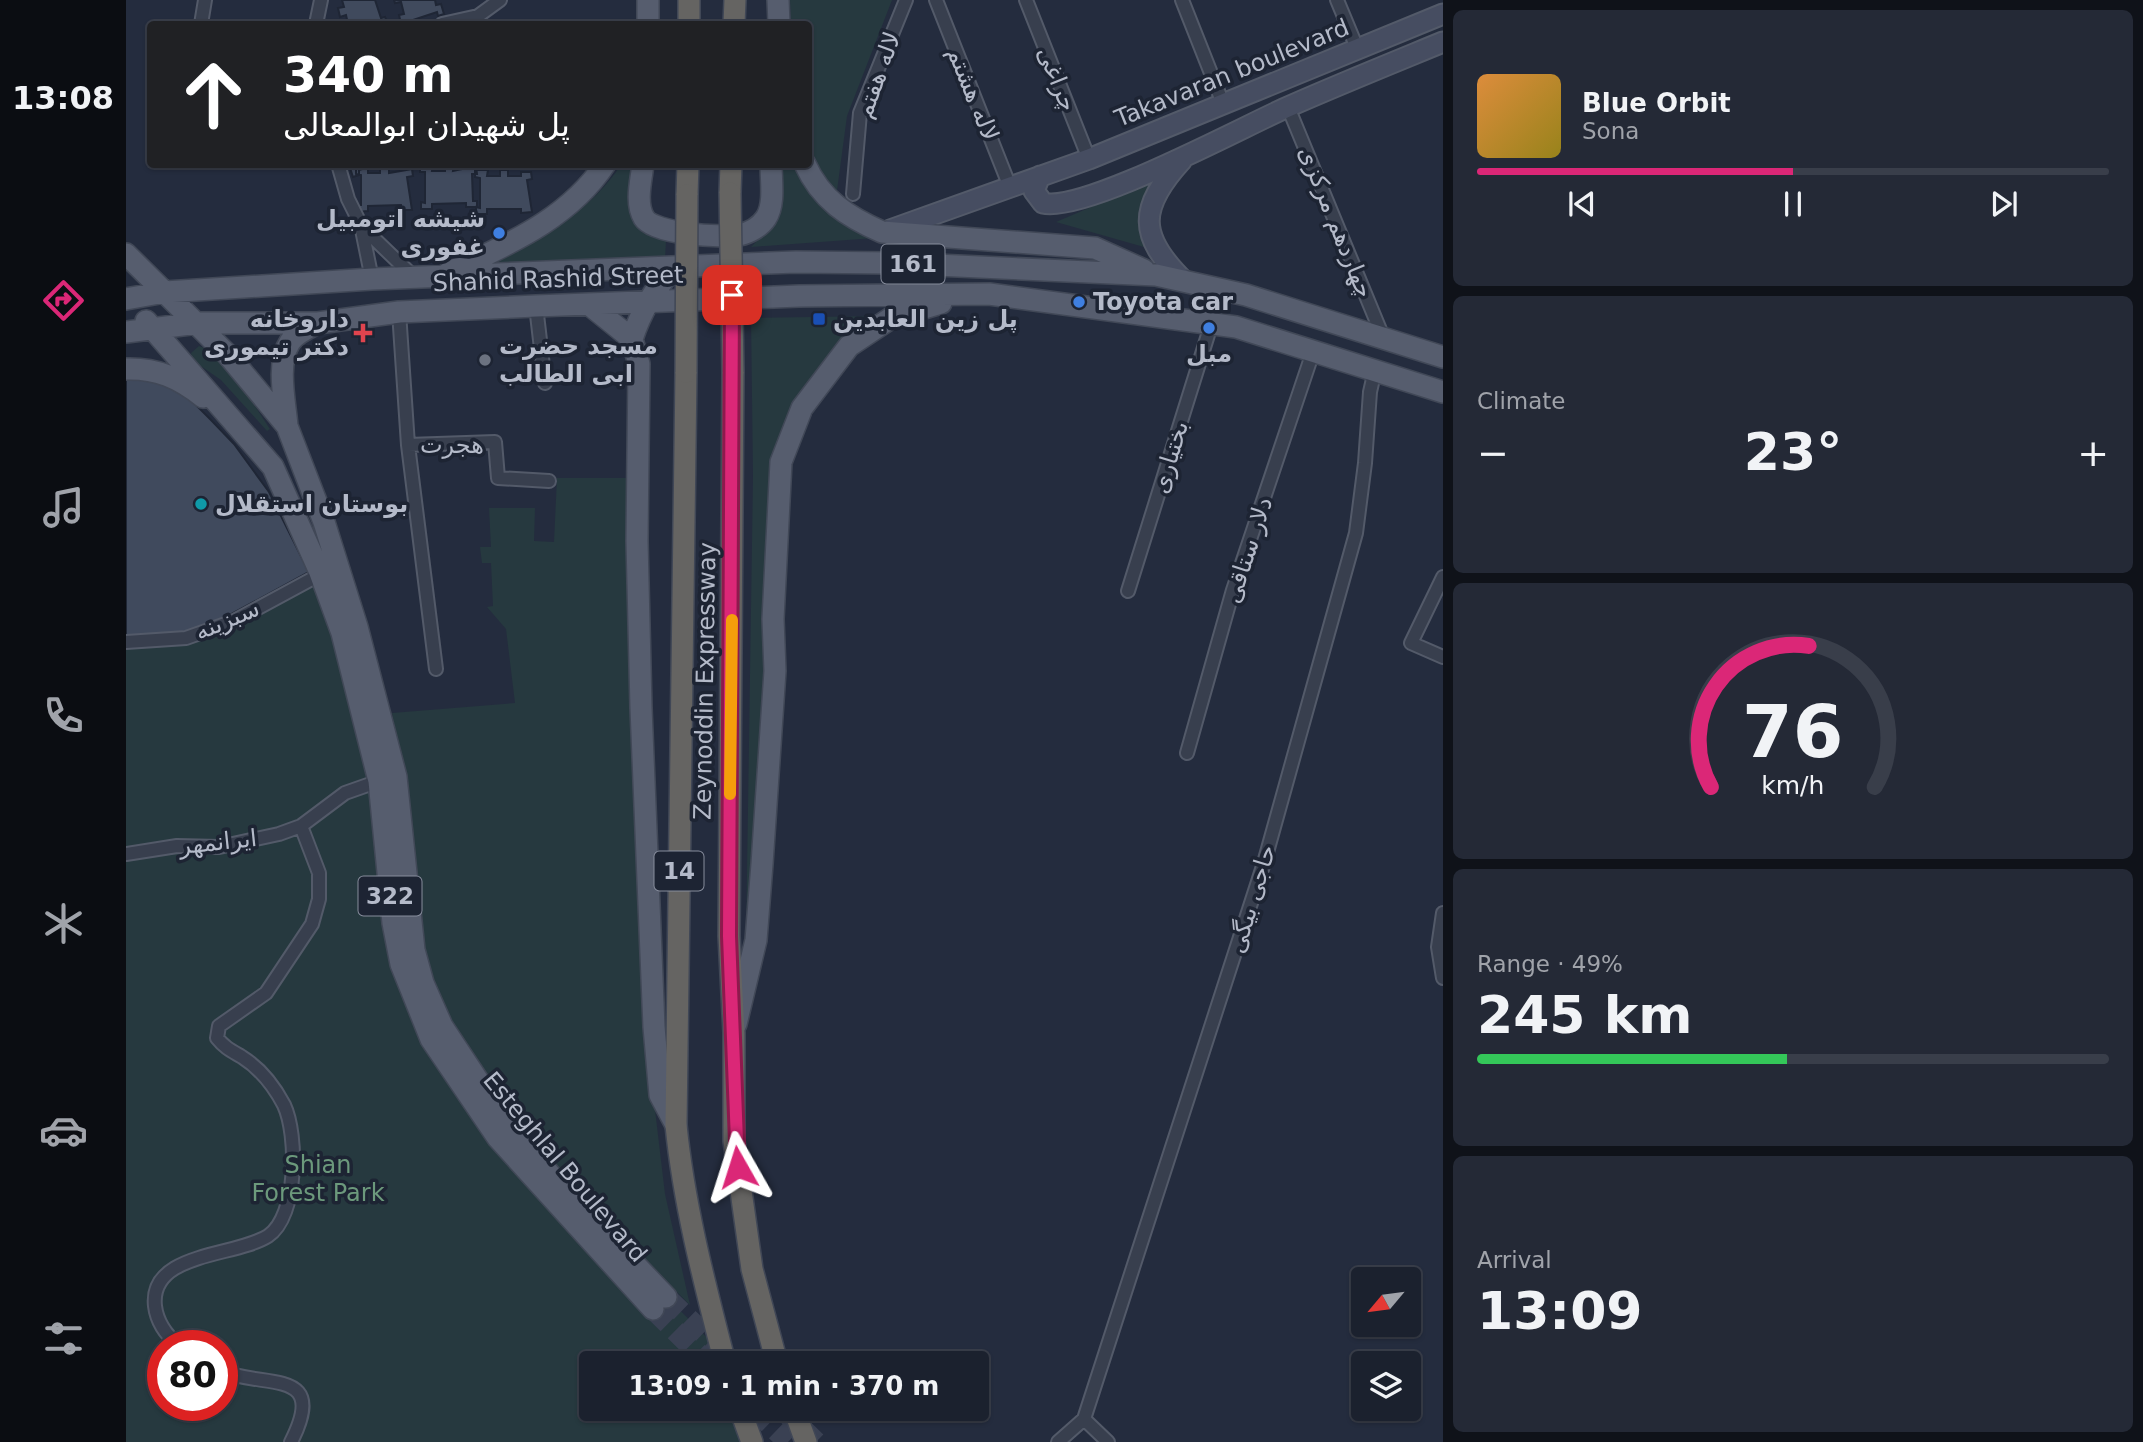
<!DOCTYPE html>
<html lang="en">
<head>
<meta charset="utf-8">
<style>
	body { margin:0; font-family:"DejaVu Sans",Cairo,sans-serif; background:#242936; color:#f1f3f6; height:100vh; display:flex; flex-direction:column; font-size:26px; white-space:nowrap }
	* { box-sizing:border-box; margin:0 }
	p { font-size:23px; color:#a0a3aa }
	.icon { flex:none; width:38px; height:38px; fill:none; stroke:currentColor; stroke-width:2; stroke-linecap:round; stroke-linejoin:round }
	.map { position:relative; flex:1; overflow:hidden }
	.side { display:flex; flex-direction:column; gap:10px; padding:10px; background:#0f1219; width:700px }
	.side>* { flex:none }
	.hud { position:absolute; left:21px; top:21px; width:665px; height:147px; border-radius:7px; box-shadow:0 2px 5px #0004,0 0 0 2px #393e4a; background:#202124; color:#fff; overflow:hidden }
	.needle { width:46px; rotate:241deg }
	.controls { position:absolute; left:1225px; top:1267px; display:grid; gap:14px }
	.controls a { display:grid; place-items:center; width:70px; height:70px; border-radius:7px; background:#1b212e; box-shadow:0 2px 5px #0004,0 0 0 2px #393e4a; font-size:35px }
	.speed { position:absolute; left:21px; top:1330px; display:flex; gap:14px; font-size:35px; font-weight:700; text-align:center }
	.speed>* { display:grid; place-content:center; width:91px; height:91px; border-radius:50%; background:#1b212e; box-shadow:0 2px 5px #0004,0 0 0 2px #393e4a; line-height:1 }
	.speed .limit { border:10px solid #d22; background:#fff; color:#111 }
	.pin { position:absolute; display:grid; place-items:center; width:60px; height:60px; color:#fff; margin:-30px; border-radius:14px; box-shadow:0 4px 10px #0006 }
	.me { position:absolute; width:77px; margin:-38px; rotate:354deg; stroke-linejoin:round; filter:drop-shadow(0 0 5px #0008) }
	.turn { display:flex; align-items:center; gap:24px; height:147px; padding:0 21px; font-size:32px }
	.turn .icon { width:91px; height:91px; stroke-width:2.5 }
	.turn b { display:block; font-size:49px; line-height:60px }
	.big { font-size:52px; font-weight:700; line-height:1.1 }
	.side .tile { flex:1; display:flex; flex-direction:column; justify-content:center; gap:10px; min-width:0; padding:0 24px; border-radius:10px; background:#242936 }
	.side .dial { align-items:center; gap:0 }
	.dial svg { height:182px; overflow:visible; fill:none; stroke:#393e4a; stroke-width:7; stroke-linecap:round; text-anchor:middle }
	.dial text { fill:#f1f3f6; stroke:none }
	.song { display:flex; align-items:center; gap:21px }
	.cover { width:84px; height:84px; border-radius:10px; background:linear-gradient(135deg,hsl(30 70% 55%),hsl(50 70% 35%)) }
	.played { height:7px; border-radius:4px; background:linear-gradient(90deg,#db2777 50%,#393e4a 50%) }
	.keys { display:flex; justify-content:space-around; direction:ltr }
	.heat { display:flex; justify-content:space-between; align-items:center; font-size:38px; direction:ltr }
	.charge { height:10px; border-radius:5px; background:linear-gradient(90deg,#34c759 49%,#393e4a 0) }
	.trip { position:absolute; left:453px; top:1351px; width:410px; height:70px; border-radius:7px; background:#1b212e; box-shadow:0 2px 5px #0004,0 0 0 2px #393e4a; font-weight:700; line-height:70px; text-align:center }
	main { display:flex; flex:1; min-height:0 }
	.menu { display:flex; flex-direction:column; width:126px; justify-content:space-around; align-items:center; background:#0b0d12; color:#a0a3aa }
	.menu .icon { width:49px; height:49px }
	.menu .on { color:#db2777 }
	.menu b { font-size:32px; color:#f1f3f6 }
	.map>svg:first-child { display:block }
	.green { fill:#26393f; fill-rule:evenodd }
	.building { fill:#404a5d; stroke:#1f2635; stroke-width:2 }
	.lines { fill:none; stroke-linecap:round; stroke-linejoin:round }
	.primary-tunnel { stroke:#3a4153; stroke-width:21; stroke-dasharray:21 10; stroke-linecap:butt }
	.minor-casing { stroke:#535a69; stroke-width:16 }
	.secondary-casing { stroke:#535a69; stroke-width:23 }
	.primary-casing { stroke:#414857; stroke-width:24 }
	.trunk-casing { stroke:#404756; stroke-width:24 }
	.minor { stroke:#383f4e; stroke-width:12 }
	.secondary { stroke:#464d61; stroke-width:19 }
	.primary { stroke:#565d6e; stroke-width:21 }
	.trunk { stroke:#656462; stroke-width:21 }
	.trunk-bridge-casing { stroke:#404756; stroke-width:24; stroke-linecap:butt }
	.trunk-bridge { stroke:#656462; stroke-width:21 }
	.route-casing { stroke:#8e194d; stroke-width:18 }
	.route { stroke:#db2777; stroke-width:12 }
	.slow { stroke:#f59e0b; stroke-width:12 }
	.shop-dot { fill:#3f7fe0; stroke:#1d2433; stroke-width:2.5 }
	.transit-dot { fill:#1a4fb4; stroke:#1d2433; stroke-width:2.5 }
	.health-dot { fill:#e0444e; stroke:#1d2433; stroke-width:2.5 }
	.worship-dot { fill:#6b7280; stroke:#1d2433; stroke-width:2.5 }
	.culture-dot { fill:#0f9aa8; stroke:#1d2433; stroke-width:2.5 }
	.labels { text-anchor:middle; stroke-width:7; stroke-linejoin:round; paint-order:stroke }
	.shield { fill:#1d2433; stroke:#878d9c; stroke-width:2 }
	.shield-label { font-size:23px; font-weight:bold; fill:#b4bac9 }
	.street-label { font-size:24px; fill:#b4bac9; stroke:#1d2433 }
	.poi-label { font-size:24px; font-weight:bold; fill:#b4bac9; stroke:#1d2433; text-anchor:start }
	.park-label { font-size:24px; fill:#6c997c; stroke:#1d2433 }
</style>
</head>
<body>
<main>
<nav class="menu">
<b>13:08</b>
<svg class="icon on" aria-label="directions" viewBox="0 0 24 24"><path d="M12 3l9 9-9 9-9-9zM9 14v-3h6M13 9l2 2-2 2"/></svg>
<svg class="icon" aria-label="music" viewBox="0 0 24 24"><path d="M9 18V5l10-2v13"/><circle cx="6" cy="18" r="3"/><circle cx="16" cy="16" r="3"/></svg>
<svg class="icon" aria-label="phone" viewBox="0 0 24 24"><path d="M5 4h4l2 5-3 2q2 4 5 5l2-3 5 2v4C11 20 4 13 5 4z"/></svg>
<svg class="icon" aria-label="climate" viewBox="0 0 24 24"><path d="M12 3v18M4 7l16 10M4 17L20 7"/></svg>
<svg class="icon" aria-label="car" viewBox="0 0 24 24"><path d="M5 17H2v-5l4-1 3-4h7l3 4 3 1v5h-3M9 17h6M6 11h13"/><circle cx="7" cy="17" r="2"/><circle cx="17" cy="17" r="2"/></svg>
<svg class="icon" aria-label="filters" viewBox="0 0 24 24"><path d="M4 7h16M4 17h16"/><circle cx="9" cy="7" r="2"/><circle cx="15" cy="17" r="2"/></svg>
</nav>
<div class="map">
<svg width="1317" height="1442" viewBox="0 0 1317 1442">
	<rect width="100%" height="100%" fill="#242c3e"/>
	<path class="green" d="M664,0H766L721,116L710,198L683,155L682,24H665Z
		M495,165H510L520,230L540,241L539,259L357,264C411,241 461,215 495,165Z
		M654,165H670L749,238L625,247L644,228Z
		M1033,178L1025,249L930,222Z
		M756,316L674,397L641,642L620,941L627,476L625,318Z
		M73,346C96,352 130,408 144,429L141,431L95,380L66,360L65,353Z
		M431,478H504L525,1076L539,1194L564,1305L551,1292L541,1297L600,1357L602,1363H466V1409H619L630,1442H0V626L83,621L124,610L210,560L298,960L283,802L266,713L389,703L380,629L361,607L367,606L365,563H356L354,547H365L363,508H409L408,541L428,542ZM37,1346H96V1405H37Z"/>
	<path class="building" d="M216,0H249L255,18L259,17L262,24H222L220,15L214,17L212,8L218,7Z
		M268,0H309L310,5L315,4L318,14L312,16L311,12L275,24L273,15L278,14L275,2L269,3Z
		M253,164L233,170V175L227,177L223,165Z
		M294,165H307L306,171H319V165H328L327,171L350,166L351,174H346L347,201H351V207H340V203L306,204V209H295V202L299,203V172H294Z
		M230,167H242V173H254V167H263V173L286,169L287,176L281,177L286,210H276L275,205L242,206V211L231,212L230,205H235V175L230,174Z
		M349,170H362L361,176H374V170H382V176H395V172H405L406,179L401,180L406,212L395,213V209H361V214H350V207L354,208V178L349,177Z
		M0,378H23L55,390L85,420L108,444L143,492L183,572L76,630L0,637Z"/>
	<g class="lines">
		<path class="primary-tunnel" d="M540,1297L602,1357
			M527,1309L582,1363
			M628,1409L662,1442
			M656,1409L690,1442"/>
		<g class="minor-casing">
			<path id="minor" d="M810,0L884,187
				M900,0L963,159
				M1056,0L1098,106
				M1211,0L1231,48
				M75,24L79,0
				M190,24L195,0
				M316,24L352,16L374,0
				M1162,107L1257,337
				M212,164L222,199L235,225L246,279
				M727,194L734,113L780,0
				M235,226L289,278
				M410,306L419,383
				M273,312L282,445L310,669
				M282,445L369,442L372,478L423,481
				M1317,577L1285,643L1317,657
				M1002,591L1086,322
				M0,642L60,638L108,621L195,574
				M1061,753L1107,590L1188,349
				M0,854L51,846L93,847L153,834L175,826L219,793L253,781
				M1317,913L1312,947L1317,978
				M53,1346C40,1335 31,1323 29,1306C23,1252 109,1257 142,1236C172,1216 172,1135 158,1105C148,1086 135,1069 116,1057C106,1051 99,1048 91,1038L93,1026L140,993L186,924L193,899V873L175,826
				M96,1371C139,1389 203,1367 165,1442
				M958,1419L1138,863L1230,533L1239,463L1244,392L1249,370
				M958,1419L982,1442
				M932,1442L958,1419"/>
		</g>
		<g class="secondary-casing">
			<path id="secondary" d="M1056,160C1012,208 1012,236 1058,281
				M914,176L908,191L917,203C958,213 1118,126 1164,106C1214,84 1266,63 1317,42
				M764,230L963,159L1317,14"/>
		</g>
		<g class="primary-casing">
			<path id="primary" d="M652,0L653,24
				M522,24V0
				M517,164C515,181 509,203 518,218C528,234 595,238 613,235C623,233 634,227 640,218C649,204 645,181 645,164
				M679,164C695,200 722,217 756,232L969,248L1018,270
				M0,254L102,355L161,426L198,522L231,627L270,777L288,950L297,983L316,1026L374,1114L430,1182L540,1297
				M322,273C380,245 442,220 479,164
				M0,299L39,292L246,279L670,262L766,263L1030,275L1120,295L1317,357
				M465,306L506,339L513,364L511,541L515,708L528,1027L534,1095L550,1125
				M20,321L147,467L193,570L216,633L253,781L267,923L275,964L305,1039L372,1138L527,1309
				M0,332L72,323H192L273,312L410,306L673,296L863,294L1110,327L1317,392
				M506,339C515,311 528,289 548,268
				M0,369C31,368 53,378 77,397
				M161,426C159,402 150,363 164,342C170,333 182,328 192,323
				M610,1024L630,940L636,864L649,671L647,619L655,462L676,408L723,346L765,318L815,303"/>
		</g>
		<g class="trunk-casing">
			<path id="trunk" d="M563,24V0
				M608,24L609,0
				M604,193L605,164
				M561,195L562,164
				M560,372L550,1125C558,1206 579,1285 599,1363
				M607,372L603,936L608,1033V1141L626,1269L651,1363
				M614,1409L626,1442
				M668,1409L680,1442"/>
		</g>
		<use href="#minor" class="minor"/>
		<use href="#secondary" class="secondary"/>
		<use href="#primary" class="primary"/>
		<use href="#trunk" class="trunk"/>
		<g class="trunk-bridge-casing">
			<path id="trunk-bridge" d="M604,193L607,372
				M560,372L561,195"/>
		</g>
		<use href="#trunk-bridge" class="trunk-bridge"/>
	</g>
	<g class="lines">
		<g class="route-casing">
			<path id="route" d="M606,295L603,936L612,1167"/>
		</g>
		<use href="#route" class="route"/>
		<path class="slow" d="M604,794L606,620"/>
	</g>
	<g class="shop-dot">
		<circle cx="373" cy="233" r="7"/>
		<circle cx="953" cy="302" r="7"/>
		<circle cx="1083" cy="328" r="7"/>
	</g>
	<rect class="transit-dot" x="686" y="312" width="14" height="14" rx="3.5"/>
	<path class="health-dot" d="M233.5 322.5h7v7h7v7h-7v7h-7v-7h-7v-7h7z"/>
	<circle class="worship-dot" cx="359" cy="360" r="7"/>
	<circle class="culture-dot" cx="75" cy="504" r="7"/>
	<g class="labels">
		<g class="shield">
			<rect x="755.5" y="244.5" width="63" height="39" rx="5"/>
			<rect x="528.5" y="851.5" width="49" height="39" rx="5"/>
			<rect x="232.5" y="876.5" width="63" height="39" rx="5"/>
		</g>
		<g class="shield-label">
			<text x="787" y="272">161</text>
			<text x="553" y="879">14</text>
			<text x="264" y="904">322</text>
		</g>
		<g class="street-label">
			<text transform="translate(1106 73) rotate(-22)" y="8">Takavaran boulevard</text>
			<text transform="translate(752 75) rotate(-70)" y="8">لاله هفتم</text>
			<text transform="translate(931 79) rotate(68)" y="8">چراغی</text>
			<text transform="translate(847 94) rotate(68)" y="8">لاله هشتم</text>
			<text transform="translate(1210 222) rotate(68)" y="8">چهاردهم مرکزی</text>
			<text transform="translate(432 279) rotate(-2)" y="8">Shahid Rashid Street</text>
			<text x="326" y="453">هجرت</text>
			<text transform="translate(1044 457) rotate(-73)" y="8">بختیاری</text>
			<text transform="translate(1122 550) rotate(-72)" y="8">دلار ستاقی</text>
			<text transform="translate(101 620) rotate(-23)" y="8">سبزینه</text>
			<text transform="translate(579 681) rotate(-89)" y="8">Zeynoddin Expressway</text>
			<text transform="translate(92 842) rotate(-6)" y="8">ایرانمهر</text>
			<text transform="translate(1126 899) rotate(-73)" y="8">حاجی بیگی</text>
			<text transform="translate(439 1167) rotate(50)" y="8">Esteghlal Boulevard</text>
		</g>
		<g class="poi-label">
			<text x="359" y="227" text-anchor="end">شیشه اتومبیل<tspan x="359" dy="28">غفوری</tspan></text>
			<text x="967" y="310">Toyota car</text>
			<text x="223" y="327" text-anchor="end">داروخانه<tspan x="223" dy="28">دکتر تیموری</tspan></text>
			<text x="707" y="327">پل زین العابدین</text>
			<text x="373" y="354">مسجد حضرت<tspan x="373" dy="28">ابی الطالب</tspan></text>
			<text x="1083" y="362" text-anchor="middle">مبل</text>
			<text x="89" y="512">بوستان استقلال</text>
		</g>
		<g class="park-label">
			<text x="192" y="1173">Shian<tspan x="192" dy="28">Forest Park</tspan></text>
		</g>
	</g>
</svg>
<div class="controls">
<a><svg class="needle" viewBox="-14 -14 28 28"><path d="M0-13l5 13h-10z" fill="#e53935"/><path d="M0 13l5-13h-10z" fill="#a0a3aa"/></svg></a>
<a><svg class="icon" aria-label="layers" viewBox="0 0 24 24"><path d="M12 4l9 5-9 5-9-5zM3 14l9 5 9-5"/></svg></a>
</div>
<div class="speed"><div class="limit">80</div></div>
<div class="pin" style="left:606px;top:295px;background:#d93025"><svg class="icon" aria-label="arrive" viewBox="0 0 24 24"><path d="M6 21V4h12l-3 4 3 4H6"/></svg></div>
<svg class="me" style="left:612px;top:1167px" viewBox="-20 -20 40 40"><path d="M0-17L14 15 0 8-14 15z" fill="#db2777" stroke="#fff" stroke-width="4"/></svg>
<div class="trip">13:09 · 1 min · 370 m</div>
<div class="hud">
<div class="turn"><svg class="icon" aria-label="ahead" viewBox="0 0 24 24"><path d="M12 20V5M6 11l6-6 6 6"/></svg><div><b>340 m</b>پل شهیدان ابوالمعالی</div></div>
</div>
</div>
<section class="side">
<div class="tile">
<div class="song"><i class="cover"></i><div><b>Blue Orbit</b><p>Sona</p></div></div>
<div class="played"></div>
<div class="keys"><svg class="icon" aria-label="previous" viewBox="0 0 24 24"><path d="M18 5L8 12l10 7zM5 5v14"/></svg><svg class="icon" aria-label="pause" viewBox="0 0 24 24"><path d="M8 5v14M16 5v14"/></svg><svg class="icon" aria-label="next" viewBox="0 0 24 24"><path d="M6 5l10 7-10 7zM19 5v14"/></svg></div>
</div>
<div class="tile"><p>Climate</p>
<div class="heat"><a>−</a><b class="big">23°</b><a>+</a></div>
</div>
<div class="tile dial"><svg viewBox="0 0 100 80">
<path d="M14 69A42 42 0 1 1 86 69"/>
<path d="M14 69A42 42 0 0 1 57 7" stroke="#db2777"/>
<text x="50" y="56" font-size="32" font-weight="700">76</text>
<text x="50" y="72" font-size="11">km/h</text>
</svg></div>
<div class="tile"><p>Range · 49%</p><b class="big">245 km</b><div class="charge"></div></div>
<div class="tile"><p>Arrival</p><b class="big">13:09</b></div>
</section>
</main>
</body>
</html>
